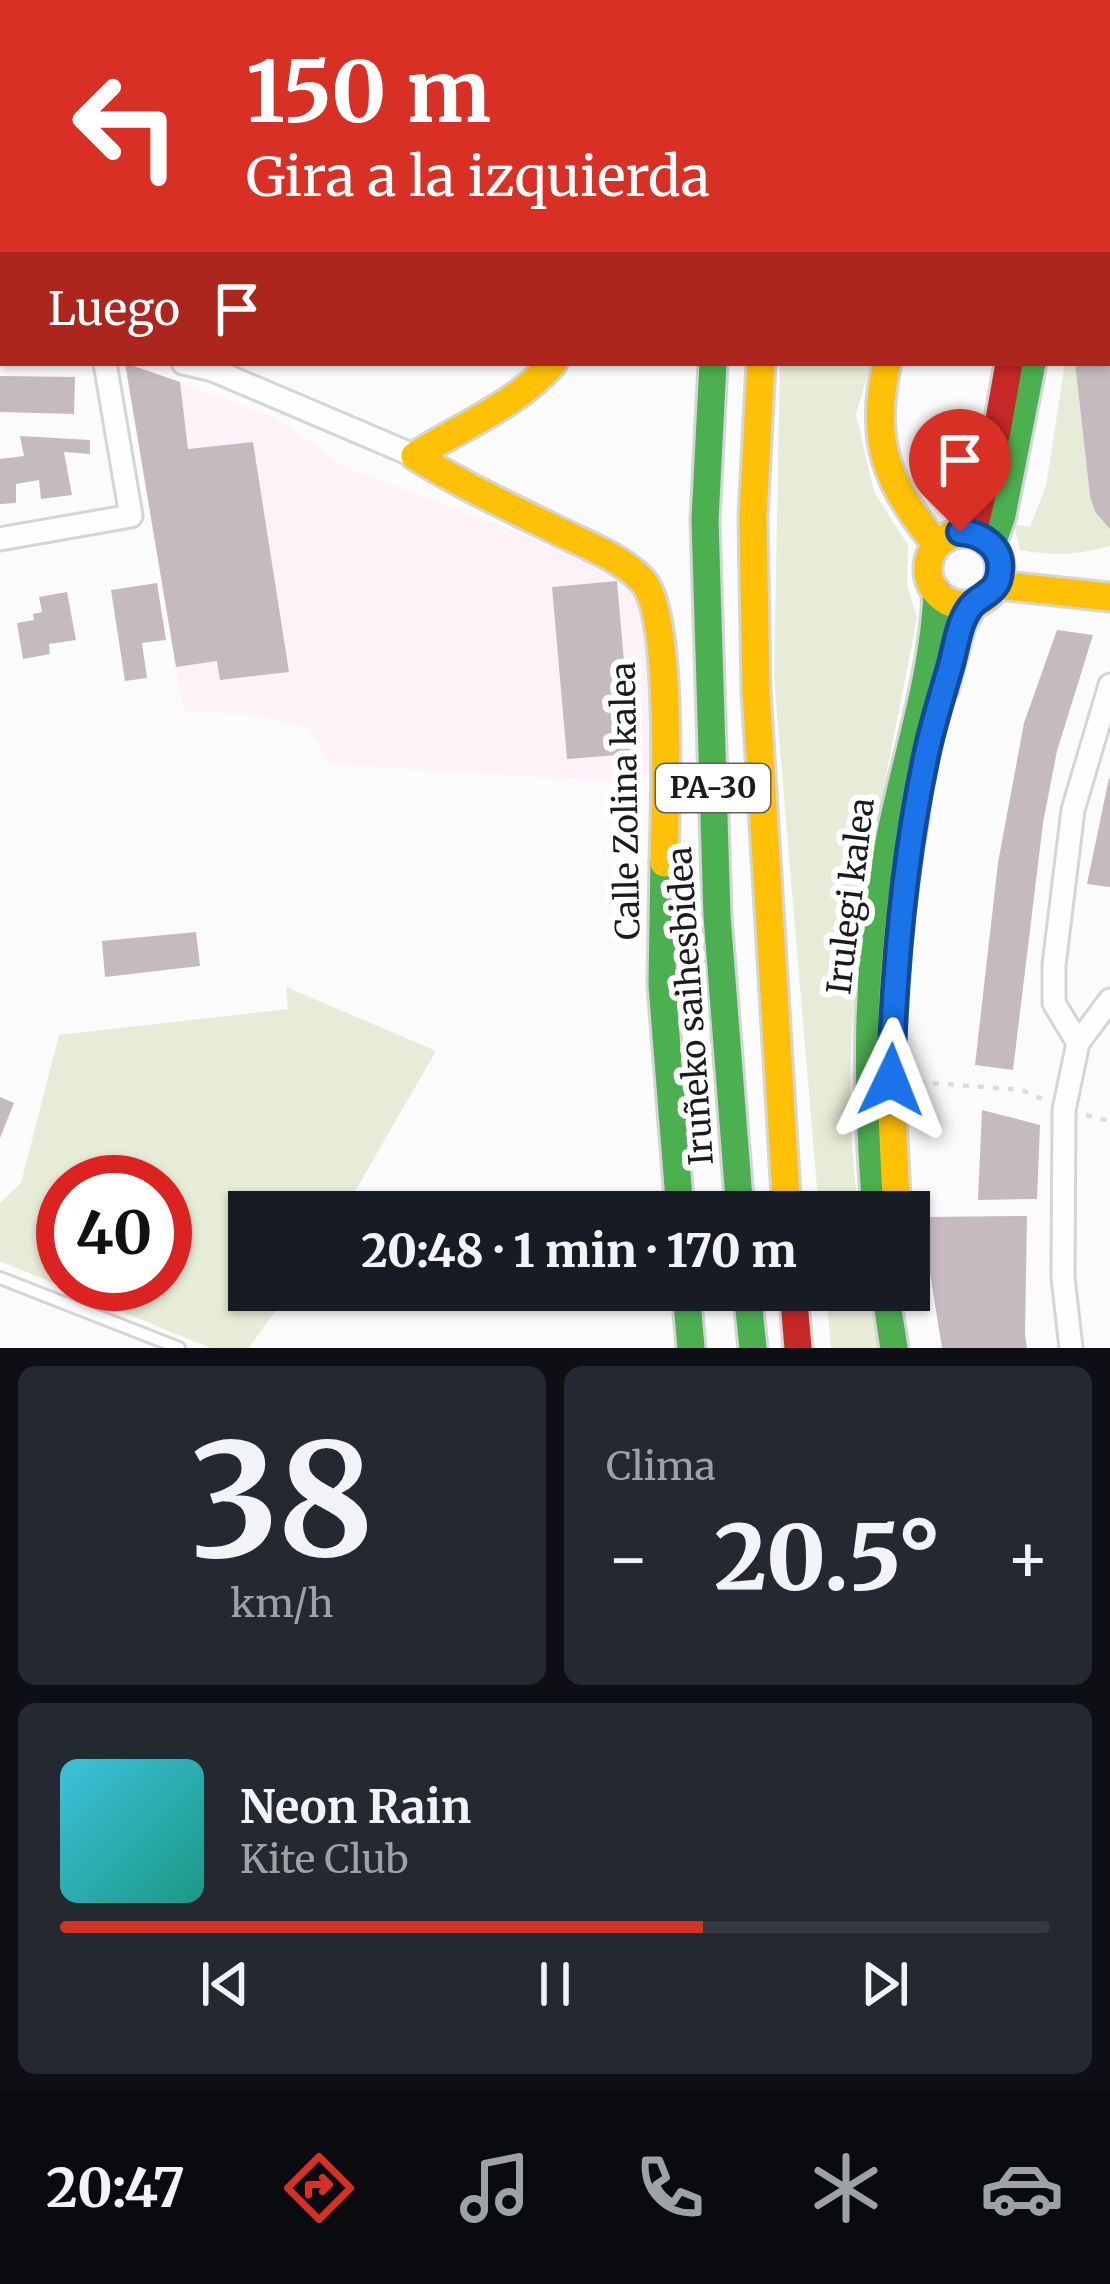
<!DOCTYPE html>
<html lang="es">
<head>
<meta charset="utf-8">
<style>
	body { margin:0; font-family:Merriweather,serif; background:#242831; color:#f1f3f6; height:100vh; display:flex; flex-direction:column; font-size:45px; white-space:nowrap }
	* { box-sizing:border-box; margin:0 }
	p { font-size:39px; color:#9ea1a6 }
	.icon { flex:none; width:66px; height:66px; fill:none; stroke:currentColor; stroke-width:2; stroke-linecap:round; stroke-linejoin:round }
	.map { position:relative; height:1348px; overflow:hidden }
	.panel { display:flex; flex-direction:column; gap:18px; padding:18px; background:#0d0f14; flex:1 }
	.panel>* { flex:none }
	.top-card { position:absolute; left:0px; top:0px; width:1110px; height:366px; box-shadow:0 3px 9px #0004; background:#d93025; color:#fff; overflow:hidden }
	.speed { position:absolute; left:36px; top:1155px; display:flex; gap:24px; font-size:60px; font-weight:700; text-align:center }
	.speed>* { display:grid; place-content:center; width:156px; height:156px; border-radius:50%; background:#171b24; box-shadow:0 3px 9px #0004; line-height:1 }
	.speed .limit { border:18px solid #d22; background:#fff; color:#111 }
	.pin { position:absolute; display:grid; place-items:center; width:102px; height:102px; color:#fff; margin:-123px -51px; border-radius:50% 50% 50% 0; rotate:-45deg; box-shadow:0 0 12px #0007 }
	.pin .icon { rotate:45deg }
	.me { position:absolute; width:132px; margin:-66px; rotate:2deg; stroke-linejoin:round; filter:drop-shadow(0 0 9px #0008) }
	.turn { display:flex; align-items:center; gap:42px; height:252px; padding:0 48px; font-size:54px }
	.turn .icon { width:156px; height:156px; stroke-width:2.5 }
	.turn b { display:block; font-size:84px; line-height:102px }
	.then { display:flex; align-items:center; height:114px; padding:0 48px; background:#0003; gap:24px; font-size:45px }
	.big { font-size:90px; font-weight:800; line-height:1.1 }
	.panel .widget { flex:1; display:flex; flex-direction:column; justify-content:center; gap:18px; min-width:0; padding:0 42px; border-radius:18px; background:#242831 }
	.panel .dial { align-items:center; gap:0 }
	.dial b { font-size:156px; line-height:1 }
	.song { display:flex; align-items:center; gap:36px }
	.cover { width:144px; height:144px; border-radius:18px; background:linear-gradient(135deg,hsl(190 70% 55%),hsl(170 70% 35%)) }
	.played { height:12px; border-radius:6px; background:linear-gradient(90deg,#d93025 65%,#363941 65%) }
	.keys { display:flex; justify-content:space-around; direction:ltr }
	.heat { display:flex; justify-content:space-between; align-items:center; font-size:66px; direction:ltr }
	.panel .tiles { flex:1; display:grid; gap:18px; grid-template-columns:1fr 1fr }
	.widget:last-child { grid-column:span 2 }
	.trip { position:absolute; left:228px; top:1191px; width:702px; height:120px; border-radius:0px; background:#171b24; box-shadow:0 3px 9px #0004; font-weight:800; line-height:120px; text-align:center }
	.menu { display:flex; height:192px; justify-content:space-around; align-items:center; background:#090b0e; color:#9ea1a6 }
	.menu .icon { width:84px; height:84px }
	.menu .on { color:#d93025 }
	.menu b { font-size:54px; color:#f1f3f6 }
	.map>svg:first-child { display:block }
	.industrial { fill:#fdf2f8 }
	.green { fill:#e6ecd7; fill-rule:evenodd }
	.building { fill:#c5bbbf }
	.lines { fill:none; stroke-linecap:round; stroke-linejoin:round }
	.lane-casing { stroke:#d4d5d7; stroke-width:16 }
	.street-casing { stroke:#d4d5d7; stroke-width:27 }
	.fast-casing { stroke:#d4d5d7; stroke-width:33 }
	.slow-casing { stroke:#d4d5d7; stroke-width:33 }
	.jam-casing { stroke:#d4d5d7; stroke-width:33 }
	.path { stroke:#dcdcdc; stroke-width:4.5; stroke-dasharray:6 9; stroke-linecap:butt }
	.lane { stroke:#fefeff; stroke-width:10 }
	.street { stroke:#fefeff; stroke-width:21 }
	.fast { stroke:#4caf50; stroke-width:27 }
	.slow { stroke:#ffc107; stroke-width:27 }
	.jam { stroke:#c62828; stroke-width:27 }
	.route-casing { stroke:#114b97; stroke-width:30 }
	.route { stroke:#1a73e8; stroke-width:21 }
	.labels { text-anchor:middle; stroke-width:12; stroke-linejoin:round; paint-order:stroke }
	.shield { fill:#fff; stroke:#5f5f62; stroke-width:3 }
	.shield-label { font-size:30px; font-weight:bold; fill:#1a1b1e }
	.street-label { font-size:33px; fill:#1a1b1e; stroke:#fff }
</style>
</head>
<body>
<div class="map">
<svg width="1110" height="1348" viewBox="0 0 1110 1348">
	<rect width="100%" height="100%" fill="#fbfbfc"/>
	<path class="industrial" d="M125,363L276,418L345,467L617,570L634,587L652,649L655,736L650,776L616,782L330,764L309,729L252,714L184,712Z"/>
	<path class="green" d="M780,363H871L856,414L874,492L908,545L907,584L917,618C880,812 830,1014 859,1212H819L774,678Z
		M1065,363H1075L1090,496L1095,512L1110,528V546C1078,555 1053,556 1020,550L1014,524L1030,527L1046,486Z
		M286,987L436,1051L343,1212H249V1290H290L249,1348H210L0,1261V1203L21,1183L59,1035L288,1009ZM165,1182V1284H63V1182Z
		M826,1290H871L879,1348H831Z"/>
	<path class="building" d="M125,363L180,382L188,449L253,442L289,672L220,680L217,661L176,667Z
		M1075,363H1110V529L1095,512L1090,496Z
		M0,376L75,377L74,414L0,412Z
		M20,436L90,440V454L64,452L72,495L41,499L39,480L16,484V503L0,504V459L24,456Z
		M617,581L632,754L567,759L552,587Z
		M157,583L166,640L142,643L147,678L125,681L111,590Z
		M67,592L76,640L49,644L50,654L23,659L17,623L34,620L33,614L42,612L39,597Z
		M1057,630L1093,635L1057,751L1043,823L1013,1070L975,1065L998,863L1024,723Z
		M1109,778L1110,779V887L1087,884Z
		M196,932L200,966L105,977L102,941Z
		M0,1097L14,1103L0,1138Z
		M982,1110L1040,1125L1037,1199L978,1200Z
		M1027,1216L1025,1335L1027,1348H942L921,1217Z"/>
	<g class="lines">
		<g class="lane-casing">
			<path id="lane" d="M0,1278L179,1348"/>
		</g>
		<g class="street-casing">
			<path id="street" d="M0,316L3,317
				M183,363L213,370L415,456
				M0,539L131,516L105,363
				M1078,1043L1110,1000
				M1071,1348L1063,1277L1064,1110L1078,1043L1054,1003V965L1073,810L1110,685"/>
		</g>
		<g class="fast-casing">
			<path id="fast" d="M800,3L801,0
				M1107,68L1110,71
				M713,363L705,520L717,916L740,1212
				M992,544L1002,515L1032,363
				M944,689L961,626L974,603
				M664,863L662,985L680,1212
				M876,1212C867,1095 865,979 885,863C900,774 934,682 937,592
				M686,1290L691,1348
				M747,1290L753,1348
				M885,1290L894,1348"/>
		</g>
		<g class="slow-casing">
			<path id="slow" d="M754,0V3
				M1014,0V3
				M1036,0V3
				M553,363C515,406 462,426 415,456C460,484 507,506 554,529C584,544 619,556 642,580C674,613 665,811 664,863
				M761,363L753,517L756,690L787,1212
				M887,363C869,442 887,484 937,545
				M928 569a36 36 0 1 1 72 0a36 36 0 1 1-72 0Z
				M997,585L1110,597
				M897,1212C894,1162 891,1112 891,1061C891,980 900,899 914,818"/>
		</g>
		<g class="jam-casing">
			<path id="jam" d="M973,533L997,431L1009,363
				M793,1290L798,1348"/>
		</g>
		<path class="path" d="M681,3L682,0
			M918,1082L1022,1090L1042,1099
			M1086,1115L1110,1121"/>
		<use href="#lane" class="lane"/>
		<use href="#street" class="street"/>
		<use href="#fast" class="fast"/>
		<use href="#slow" class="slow"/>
		<use href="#jam" class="jam"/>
	</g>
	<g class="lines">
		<g class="route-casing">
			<path id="route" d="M891,1080C894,973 903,866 925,761C931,729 942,696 951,664C956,646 959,618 973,604C985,593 999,591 1000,571C1003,547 981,533 960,532"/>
		</g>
		<use href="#route" class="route"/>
	</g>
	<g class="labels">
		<rect class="shield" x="656" y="764" width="114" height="48" rx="9"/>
		<g class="shield-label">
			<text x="713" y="798">PA-30</text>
		</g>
		<g class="street-label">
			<text transform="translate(625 801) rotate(-91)" y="12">Calle Zolina kalea</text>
			<text transform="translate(850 896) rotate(-83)" y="12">Irulegi kalea</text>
			<text transform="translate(690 1006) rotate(-94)" y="12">Iruñeko saihesbidea</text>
		</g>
	</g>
</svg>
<div class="speed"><div class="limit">40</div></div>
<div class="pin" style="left:960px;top:532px;background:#d93025"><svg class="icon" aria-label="arrive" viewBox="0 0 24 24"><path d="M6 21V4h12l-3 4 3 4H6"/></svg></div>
<svg class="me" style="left:891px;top:1080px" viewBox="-20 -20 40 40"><path d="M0-17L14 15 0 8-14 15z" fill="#1a73e8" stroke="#fff" stroke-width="4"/></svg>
<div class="trip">20:48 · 1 min · 170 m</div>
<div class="top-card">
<div class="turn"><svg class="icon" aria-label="left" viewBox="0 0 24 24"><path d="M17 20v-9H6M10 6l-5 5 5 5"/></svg><div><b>150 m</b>Gira a la izquierda</div></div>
<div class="then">Luego<svg class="icon" aria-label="arrive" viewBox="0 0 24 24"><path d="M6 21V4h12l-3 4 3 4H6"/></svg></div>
</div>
</div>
<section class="panel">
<div class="tiles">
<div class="widget dial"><b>38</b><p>km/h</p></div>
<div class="widget"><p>Clima</p>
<div class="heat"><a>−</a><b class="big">20.5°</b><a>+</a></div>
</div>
<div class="widget">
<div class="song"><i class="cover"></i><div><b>Neon Rain</b><p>Kite Club</p></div></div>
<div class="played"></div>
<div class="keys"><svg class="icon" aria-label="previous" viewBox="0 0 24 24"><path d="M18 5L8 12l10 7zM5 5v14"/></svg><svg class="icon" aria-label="pause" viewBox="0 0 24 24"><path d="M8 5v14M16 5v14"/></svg><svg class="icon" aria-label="next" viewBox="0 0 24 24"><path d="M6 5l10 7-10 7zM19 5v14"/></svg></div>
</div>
</div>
</section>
<nav class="menu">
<b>20:47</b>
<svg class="icon on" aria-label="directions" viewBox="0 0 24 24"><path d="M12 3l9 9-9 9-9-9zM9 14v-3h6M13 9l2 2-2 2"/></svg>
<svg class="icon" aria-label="music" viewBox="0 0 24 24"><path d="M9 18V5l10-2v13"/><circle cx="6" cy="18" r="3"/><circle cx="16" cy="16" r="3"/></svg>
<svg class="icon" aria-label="phone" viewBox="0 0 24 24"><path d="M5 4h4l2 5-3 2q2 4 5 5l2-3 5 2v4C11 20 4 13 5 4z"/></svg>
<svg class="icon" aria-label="climate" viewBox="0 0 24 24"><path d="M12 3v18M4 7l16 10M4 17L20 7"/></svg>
<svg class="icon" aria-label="car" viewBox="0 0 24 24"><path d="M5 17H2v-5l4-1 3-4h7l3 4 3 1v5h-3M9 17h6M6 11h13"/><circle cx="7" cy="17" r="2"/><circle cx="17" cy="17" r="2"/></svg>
</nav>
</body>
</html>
